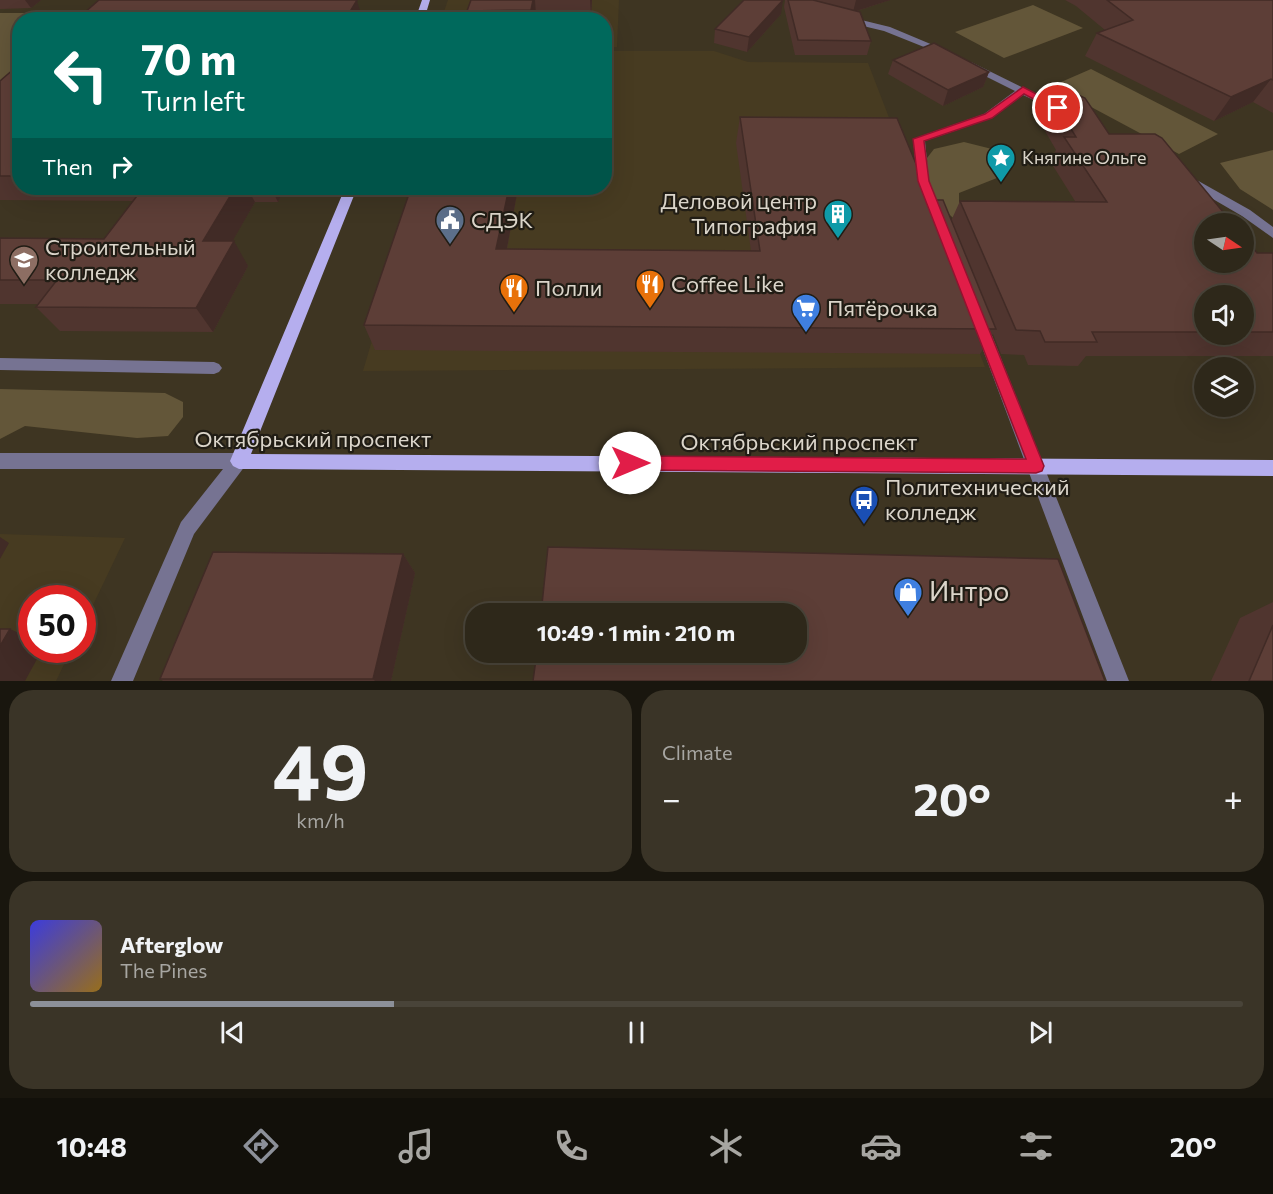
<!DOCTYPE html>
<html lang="en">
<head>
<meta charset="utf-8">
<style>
	body { margin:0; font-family:Commissioner,sans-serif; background:#3a3427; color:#f1f3f6; height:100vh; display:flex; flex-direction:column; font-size:22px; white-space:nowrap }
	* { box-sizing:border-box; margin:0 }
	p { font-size:20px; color:#a7a6a2 }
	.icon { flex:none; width:33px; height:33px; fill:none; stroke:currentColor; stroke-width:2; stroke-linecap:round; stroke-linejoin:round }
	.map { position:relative; height:681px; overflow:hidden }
	.panel { display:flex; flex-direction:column; gap:9px; padding:9px; background:#19160e; flex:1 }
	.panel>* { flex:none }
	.banner { position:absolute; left:12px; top:12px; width:600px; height:183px; border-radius:24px; box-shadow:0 6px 24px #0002,0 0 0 2px #494439; background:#00695c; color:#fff; overflow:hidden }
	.needle { width:39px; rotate:103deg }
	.fabs { position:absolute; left:1194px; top:213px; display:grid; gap:12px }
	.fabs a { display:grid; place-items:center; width:60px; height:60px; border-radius:50%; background:#2e281a; box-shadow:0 6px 24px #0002,0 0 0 2px #494439; font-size:30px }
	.speed { position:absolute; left:18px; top:585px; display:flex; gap:12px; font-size:30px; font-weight:700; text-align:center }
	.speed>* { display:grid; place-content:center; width:78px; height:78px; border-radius:50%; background:#2e281a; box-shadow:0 6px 24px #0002,0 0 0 2px #494439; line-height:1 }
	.speed .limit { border:9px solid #d22; background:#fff; color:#111 }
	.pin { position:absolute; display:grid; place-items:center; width:51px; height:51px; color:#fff; margin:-26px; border:3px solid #fff; border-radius:50%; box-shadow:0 2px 6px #0007 }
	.me { position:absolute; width:66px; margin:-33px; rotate:90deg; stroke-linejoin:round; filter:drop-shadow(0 0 4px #0008) }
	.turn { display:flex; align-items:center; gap:21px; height:126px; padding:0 30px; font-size:27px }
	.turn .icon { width:78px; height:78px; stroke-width:2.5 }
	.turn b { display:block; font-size:42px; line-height:51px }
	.then { display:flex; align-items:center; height:57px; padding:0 30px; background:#0003; gap:12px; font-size:22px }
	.big { font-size:45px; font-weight:700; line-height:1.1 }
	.panel .card { flex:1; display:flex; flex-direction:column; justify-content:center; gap:9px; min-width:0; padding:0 21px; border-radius:24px; background:#3a3427 }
	.panel .dial { align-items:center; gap:0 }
	.dial b { font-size:78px; line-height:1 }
	.song { display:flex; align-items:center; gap:18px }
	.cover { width:72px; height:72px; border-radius:9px; background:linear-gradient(135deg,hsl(240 70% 55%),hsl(40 70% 35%)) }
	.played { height:6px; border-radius:3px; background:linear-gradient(90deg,#8c9099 30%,#494439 30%) }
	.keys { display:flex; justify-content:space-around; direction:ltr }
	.heat { display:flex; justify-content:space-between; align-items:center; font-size:33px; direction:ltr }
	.panel .tiles { flex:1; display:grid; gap:9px; grid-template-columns:1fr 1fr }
	.card:last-child { grid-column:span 2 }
	.trip { position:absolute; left:465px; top:603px; width:342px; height:60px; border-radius:24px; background:#2e281a; box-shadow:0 6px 24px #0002,0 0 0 2px #494439; font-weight:700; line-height:60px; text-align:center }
	.tabs { display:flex; height:96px; justify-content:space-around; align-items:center; background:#12100a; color:#a7a6a2 }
	.tabs .icon { width:42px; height:42px }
	.tabs .selected { color:#8c9099 }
	.tabs b { font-size:27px; color:#f1f3f6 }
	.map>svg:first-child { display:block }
	.built { fill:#473b21 }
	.green { fill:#635639 }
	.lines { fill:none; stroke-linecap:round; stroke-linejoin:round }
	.minor { fill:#767392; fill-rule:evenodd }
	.major { fill:#b5aeee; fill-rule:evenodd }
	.wall { fill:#50352f; fill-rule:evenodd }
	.shaded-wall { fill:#412b26 }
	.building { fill:#5d3e37; stroke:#412b26; stroke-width:1.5 }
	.route { fill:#e11d48; stroke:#92132f; stroke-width:1.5 }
	.labels { text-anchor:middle; stroke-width:4.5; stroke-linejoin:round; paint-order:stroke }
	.far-poi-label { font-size:18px; fill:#dbd5ca; stroke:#211d15; text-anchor:start }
	.poi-label { font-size:22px; fill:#dbd5ca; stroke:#211d15; text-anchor:start }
	.street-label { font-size:22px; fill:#dbd5ca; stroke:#211d15 }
	.near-poi-label { font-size:27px; fill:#dbd5ca; stroke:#211d15; text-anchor:start }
</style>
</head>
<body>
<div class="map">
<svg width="1273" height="681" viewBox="0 0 1273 681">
	<rect width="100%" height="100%" fill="#3e3522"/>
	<path class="built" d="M448,0H619L617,47H605L604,20H441Z
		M605,51H714L748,62L868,63L985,367L363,371L417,188H604Z
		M0,534L125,538L83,626L82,598H32V650H71L56,681H0Z"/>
	<path class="green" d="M113,3L200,19L20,20L19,73L0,85V13H37L53,17L77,16Z
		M1033,5L1083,28L1004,58L955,32Z
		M1091,69L1218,134L1179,154L1052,86Z
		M964,142L1012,154L1002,176L959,193V222C933,204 928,189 927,158L934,149Z
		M1273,150V210L1240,189L1220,163Z
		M0,389L165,393L183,402V417L168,436L137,438L25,426L0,439Z"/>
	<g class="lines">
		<path class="minor" d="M845,16L890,27L952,53L944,55L884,31L842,21L840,19Z
			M971,62L1068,110L1067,112H1059L1023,95L992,118L925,141L929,181L943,217L937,221C919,216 915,156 913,139L984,114L1015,91L967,67L966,65Z
			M1186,174L1250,210L1273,227V238L1242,216L1182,181V175Z
			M980,317L985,319L987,323L1129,681H1107L973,323L975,319Z
			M0,358L214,362L219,364L222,368L219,372L214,374L0,370Z
			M0,453H239L245,456L248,461L245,466L194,534L133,681H111L181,522L223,469H0Z"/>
		<path class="major" d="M422,0H430L424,20H415Z
			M345,188H357L251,454L1273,460V476L239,469L233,466L230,461Z"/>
	</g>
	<path class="wall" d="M0,0H41L31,8L0,9Z
		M471,0H592L591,16H536V20H469L467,11Z
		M785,0H890L857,11L871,41L867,55H795L784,7Z
		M1065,0H1273V113L1253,102L1214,121L1085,56L1097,33L1105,30L1076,6Z
		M781,14L747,52L714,43L715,29Z
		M893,60L989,72L983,87L943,106L888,74Z
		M20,68V188H285L278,202H255L232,241L248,266L213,332L60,331L36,307L38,304H0V238L104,239L133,201L0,200V81Z
		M1049,93L1109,134L1257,253H1273V356H1086L1078,366L1028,365L1024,355L1001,354L993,334L980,354L375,350L364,325L411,188H518L507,249L751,251L736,143L740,117L931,200L951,221L960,201H1075L1050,161L1056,150L1037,117ZM1204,296H1244V334H1204Z
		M403,554L415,573L391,681H163L160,679Z
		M1273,602V681H1211L1240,618Z"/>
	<path class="shaded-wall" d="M25,0H41L31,8Z
		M339,0H358L357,1L363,20H345Z
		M533,0H535L536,16V20H532L531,10Z
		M590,0H592L591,16Z
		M783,0L781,14L747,52L749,37Z
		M856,0H890L853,12Z
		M989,72L983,87L943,106L948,90Z
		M1271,79L1253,102L1214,121L1231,97Z
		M235,188H247L255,202L218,266L203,241Z
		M271,188H285L278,202Z
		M509,188H518L502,275L496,249Z
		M234,241L248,266L213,332L196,308Z
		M0,537L9,543L0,559Z
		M403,554L415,573L391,681H375L373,679Z
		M10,629L32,639V650H42L25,681H0V646Z"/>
	<path class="building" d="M99,0H357L345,20H76Z
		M471,0H533L531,10L467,11Z
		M744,0H783L749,37L715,29Z
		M788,0H813L860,12L871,41L798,40Z
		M1107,0H1273V80L1271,79L1231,97L1097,33L1133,20Z
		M934,43L989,72L948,90L893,60Z
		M15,68H20V176H0V81Z
		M1049,93L1076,94L1085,98L1109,134H1155L1162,138L1233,224H1204V262H1244V236L1257,253H1273V332H1244V296H1204V332H1092L1097,342H1045L1040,331L1016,330L960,201L1107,202L1064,137H1076Z
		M740,117L897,118L931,200H943L996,329L364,325L411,188H509L496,249L760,251Z
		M143,188H235L203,241H234L196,308L36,307L57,280H0V238L104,239Z
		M548,547L1058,559L1105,681H533L537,652H796V614H541Z
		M213,552L403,554L373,679H160Z
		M1273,625V681H1249Z
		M0,629H10L0,646Z"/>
	<path class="route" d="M1023,87L1063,108L1054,110L1024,94L992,118L924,141L929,181L1044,466L1042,471L1036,473L630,470L624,468L622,463L624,458L630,456L1026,459L918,181L913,139L985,114Z"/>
	<defs>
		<g id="sight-pin" transform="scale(1.5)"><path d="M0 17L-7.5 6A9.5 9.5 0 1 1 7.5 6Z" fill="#0f9aa8" stroke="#211d15"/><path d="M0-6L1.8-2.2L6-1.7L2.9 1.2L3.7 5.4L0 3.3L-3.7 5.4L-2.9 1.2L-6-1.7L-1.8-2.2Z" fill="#fff"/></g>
		<g id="building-pin" transform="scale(1.5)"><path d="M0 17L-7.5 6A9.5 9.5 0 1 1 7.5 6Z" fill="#0f9aa8" stroke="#211d15"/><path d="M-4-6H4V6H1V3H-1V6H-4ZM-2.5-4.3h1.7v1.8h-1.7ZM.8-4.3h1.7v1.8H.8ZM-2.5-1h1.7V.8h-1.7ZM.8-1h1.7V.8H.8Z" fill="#fff"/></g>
		<g id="civic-pin" transform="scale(1.5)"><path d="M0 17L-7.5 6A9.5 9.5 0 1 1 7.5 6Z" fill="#5c6f8a" stroke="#211d15"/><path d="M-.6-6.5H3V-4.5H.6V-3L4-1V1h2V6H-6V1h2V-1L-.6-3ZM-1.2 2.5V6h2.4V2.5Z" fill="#fff"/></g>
		<g id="university-pin" transform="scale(1.5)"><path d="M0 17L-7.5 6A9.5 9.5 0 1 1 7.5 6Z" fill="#8d6e63" stroke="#211d15"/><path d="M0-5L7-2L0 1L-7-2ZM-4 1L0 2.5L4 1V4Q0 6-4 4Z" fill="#fff"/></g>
		<g id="restaurant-pin" transform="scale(1.5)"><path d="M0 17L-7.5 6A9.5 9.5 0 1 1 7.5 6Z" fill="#e8710a" stroke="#211d15"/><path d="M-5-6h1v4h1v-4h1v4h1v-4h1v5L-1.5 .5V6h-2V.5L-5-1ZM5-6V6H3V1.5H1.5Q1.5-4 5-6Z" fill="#fff"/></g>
		<g id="supermarket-pin" transform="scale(1.5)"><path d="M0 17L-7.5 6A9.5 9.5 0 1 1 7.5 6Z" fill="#3f7fe0" stroke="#211d15"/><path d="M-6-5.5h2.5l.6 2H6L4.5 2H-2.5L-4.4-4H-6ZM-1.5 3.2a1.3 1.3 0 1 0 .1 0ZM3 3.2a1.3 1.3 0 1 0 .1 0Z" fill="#fff"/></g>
		<g id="bus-pin" transform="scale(1.5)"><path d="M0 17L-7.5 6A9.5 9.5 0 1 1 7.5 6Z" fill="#1a4fb4" stroke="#211d15"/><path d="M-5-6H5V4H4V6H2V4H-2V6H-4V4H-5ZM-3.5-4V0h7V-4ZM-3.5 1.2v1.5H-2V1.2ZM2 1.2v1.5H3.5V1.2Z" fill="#fff"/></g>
		<g id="shop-pin" transform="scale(1.5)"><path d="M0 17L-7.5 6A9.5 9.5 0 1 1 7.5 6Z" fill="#3f7fe0" stroke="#211d15"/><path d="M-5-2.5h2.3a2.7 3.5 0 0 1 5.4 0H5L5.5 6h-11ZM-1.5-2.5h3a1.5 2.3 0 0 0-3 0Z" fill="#fff"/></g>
	</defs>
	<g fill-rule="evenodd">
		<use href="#sight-pin" x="1001" y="158"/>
		<use href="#building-pin" x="838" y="214"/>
		<use href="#civic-pin" x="450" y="220"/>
		<use href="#university-pin" x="24" y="260"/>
		<use href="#restaurant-pin" x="650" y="284"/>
		<use href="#restaurant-pin" x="514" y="288"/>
		<use href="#supermarket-pin" x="806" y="308"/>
		<use href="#bus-pin" x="864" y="500"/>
		<use href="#shop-pin" x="908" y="592"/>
	</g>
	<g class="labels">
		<g class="far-poi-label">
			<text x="1022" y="164">Княгине Ольге</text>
		</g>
		<g class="poi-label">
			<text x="817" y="209" text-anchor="end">Деловой центр<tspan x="817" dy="25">Типография</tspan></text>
			<text x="471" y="228">СДЭК</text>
			<text x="45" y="255">Строительный<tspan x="45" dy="25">колледж</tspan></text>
			<text x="671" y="292">Coffee Like</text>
			<text x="535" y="296">Полли</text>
			<text x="827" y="316">Пятёрочка</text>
			<text x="885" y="495">Политехнический<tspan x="885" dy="25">колледж</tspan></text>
		</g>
		<g class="street-label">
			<text x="313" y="447">Октябрьский проспект</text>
			<text x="799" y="450">Октябрьский проспект</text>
		</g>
		<g class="near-poi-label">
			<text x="929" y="601">Интро</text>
		</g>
	</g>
</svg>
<div class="fabs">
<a><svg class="needle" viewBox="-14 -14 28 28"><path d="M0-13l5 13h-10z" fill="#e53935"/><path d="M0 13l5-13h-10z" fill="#a7a6a2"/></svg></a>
<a><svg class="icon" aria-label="sound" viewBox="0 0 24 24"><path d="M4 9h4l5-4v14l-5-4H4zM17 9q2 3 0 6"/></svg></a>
<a><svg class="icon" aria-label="layers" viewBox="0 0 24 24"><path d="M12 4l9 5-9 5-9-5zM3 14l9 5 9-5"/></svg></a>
</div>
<div class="speed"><div class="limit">50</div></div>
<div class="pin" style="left:1058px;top:108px;background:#d93025"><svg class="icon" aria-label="arrive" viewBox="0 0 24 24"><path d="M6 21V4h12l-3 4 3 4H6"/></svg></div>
<svg class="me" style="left:630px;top:463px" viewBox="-20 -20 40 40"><circle r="19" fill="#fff"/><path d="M0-13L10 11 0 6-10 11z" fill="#e11d48"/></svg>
<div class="trip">10:49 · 1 min · 210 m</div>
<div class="banner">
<div class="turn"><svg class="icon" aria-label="left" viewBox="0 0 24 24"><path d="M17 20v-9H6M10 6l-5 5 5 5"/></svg><div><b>70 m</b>Turn left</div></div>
<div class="then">Then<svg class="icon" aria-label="right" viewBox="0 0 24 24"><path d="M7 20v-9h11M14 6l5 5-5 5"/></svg></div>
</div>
</div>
<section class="panel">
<div class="tiles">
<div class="card dial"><b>49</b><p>km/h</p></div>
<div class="card"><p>Climate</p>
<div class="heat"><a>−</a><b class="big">20°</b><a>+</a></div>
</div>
<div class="card">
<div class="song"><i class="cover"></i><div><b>Afterglow</b><p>The Pines</p></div></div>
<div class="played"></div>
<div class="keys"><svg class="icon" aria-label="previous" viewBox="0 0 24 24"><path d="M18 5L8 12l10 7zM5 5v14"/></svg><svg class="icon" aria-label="pause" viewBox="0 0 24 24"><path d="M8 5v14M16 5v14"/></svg><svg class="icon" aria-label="next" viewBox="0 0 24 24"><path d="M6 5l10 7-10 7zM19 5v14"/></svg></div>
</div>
</div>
</section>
<nav class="tabs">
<b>10:48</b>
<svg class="icon selected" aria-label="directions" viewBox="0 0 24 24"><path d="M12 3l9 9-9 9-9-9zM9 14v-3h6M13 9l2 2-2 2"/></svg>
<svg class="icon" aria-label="music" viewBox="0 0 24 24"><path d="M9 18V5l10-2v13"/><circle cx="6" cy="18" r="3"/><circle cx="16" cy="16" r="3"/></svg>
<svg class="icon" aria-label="phone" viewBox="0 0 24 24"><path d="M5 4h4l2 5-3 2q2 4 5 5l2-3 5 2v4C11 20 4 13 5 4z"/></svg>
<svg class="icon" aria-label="climate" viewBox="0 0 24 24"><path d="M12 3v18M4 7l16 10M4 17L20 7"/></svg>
<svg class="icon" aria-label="car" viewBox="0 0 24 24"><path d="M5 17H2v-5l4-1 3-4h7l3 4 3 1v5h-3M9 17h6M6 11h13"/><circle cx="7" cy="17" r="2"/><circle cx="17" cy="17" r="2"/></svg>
<svg class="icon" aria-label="filters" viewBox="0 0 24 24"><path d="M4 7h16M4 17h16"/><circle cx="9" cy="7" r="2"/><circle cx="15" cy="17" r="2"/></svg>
<b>20°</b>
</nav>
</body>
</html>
